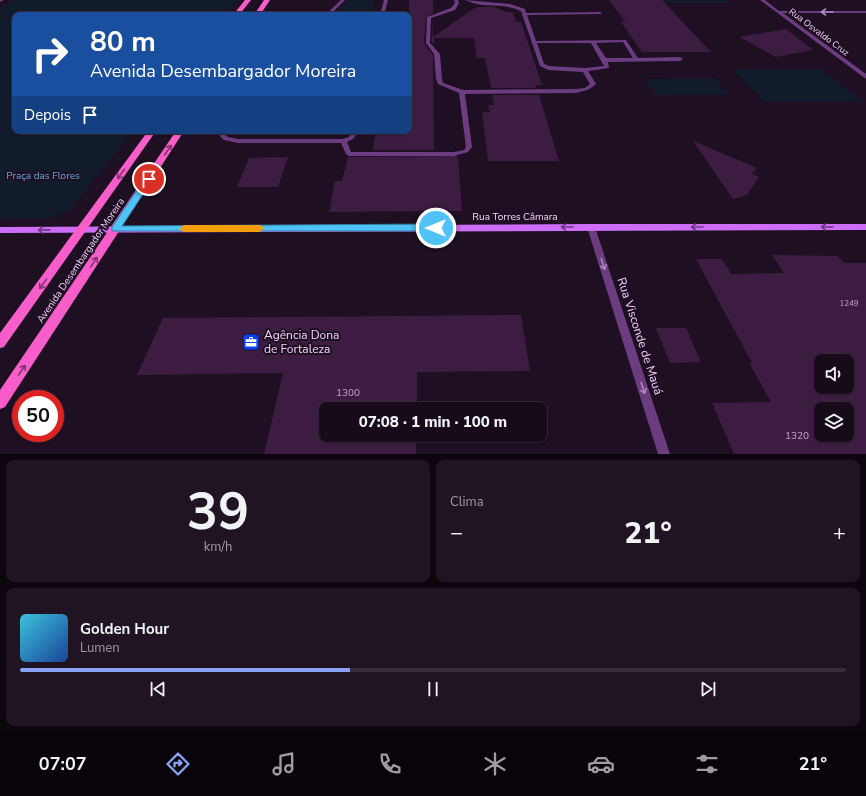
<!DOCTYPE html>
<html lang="pt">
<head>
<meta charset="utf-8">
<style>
	body { margin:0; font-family:"Nunito Sans",sans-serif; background:#201423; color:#f1f3f6; height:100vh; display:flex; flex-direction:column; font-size:15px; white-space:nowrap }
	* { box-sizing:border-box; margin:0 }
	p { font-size:13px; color:#9e9ba2 }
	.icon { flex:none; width:22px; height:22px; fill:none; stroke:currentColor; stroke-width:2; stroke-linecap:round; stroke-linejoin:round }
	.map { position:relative; height:454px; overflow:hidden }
	.drawer { display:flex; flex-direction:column; gap:6px; padding:6px; background:#0d060e; flex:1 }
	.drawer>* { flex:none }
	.guide { position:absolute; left:12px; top:12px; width:400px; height:122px; border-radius:8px; box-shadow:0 1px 3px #0004,0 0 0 1px #362b39; background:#1a4fa0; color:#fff; overflow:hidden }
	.buttons { position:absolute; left:814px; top:354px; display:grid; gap:8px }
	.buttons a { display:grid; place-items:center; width:40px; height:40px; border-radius:8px; background:#170b1a; box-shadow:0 1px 3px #0004,0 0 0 1px #362b39; font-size:20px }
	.speed { position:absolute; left:12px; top:390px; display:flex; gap:8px; font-size:20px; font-weight:700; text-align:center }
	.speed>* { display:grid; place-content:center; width:52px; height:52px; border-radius:50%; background:#170b1a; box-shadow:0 1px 3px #0004,0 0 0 1px #362b39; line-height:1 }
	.speed .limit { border:6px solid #d22; background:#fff; color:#111 }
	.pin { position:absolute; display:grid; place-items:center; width:34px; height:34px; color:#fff; margin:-17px; border:2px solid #fff; border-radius:50%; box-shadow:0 1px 4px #0007 }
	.me { position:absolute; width:44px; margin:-22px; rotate:270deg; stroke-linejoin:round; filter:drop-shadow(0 0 3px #0008) }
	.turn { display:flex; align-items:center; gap:14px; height:84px; padding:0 12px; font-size:18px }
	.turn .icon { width:52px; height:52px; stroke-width:2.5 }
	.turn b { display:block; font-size:28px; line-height:34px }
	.then { display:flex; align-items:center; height:38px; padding:0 12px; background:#0003; gap:8px; font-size:15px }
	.big { font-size:30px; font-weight:800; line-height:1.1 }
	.drawer .tile { flex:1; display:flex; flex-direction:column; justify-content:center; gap:6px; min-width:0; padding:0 14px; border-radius:8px; background:#201423 }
	.drawer .dial { align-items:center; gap:0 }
	.dial b { font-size:52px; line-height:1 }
	.song { display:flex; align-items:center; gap:12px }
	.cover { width:48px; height:48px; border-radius:6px; background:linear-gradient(135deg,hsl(190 70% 55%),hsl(220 70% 35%)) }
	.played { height:4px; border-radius:2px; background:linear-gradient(90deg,#8aa2f3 40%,#362b39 40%) }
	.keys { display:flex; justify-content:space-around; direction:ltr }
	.heat { display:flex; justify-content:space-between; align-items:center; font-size:22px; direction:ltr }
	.drawer .tiles { flex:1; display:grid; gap:6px; grid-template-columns:1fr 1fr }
	.tile:last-child { grid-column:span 2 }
	.trip { position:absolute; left:319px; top:402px; width:228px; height:40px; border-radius:8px; background:#170b1a; box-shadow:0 1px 3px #0004,0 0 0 1px #362b39; font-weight:800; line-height:40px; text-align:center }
	.tab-bar { display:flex; height:64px; justify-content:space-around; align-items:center; background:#09040a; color:#9e9ba2 }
	.tab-bar .icon { width:28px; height:28px }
	.tab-bar .current { color:#8aa2f3 }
	.tab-bar b { font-size:18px; color:#f1f3f6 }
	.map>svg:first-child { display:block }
	.green { fill:#121b2c }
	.building { fill:#3d1c42; fill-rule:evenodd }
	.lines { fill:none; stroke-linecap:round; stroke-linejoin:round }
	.lane { fill:#6b3c7f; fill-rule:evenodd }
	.street { fill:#6b3c7f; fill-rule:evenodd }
	.secondary { fill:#ce6ef8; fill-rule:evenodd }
	.primary { fill:#f85eca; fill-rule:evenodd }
	.oneway { stroke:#b087be }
	.oneway2 { stroke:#81336e }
	.oneway3 { stroke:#6e3a82 }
	.route { fill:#4fc3f7; stroke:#337fa1 }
	.slow { fill:#f59e0b }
	.labels { text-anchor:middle; stroke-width:4; stroke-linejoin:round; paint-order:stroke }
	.number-label { font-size:8px; fill:#c6a4ce }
	.far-street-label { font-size:9px; fill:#f4d2fd; stroke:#1f0f22 }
	.park-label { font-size:10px; fill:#61a7da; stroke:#1f0f22 }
	.street-label { font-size:10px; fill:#f4d2fd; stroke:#1f0f22 }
	.near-number-label { font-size:10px; fill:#c6a4ce }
	.near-poi-label { font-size:12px; fill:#f4d2fd; stroke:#1f0f22; text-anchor:start }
	.near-street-label { font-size:12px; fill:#f4d2fd; stroke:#1f0f22 }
</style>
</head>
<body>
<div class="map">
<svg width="866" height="454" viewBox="0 0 866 454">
	<rect width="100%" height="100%" fill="#1f0f22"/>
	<path class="green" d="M14,0H237L225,15H15V131H133L71,209L52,218L1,219L0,213V8Z
		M350,0H375L371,14H335Z
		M662,0H726L730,3H665Z
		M822,69L862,102H764L733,70Z
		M715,78L729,94L656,95L646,79Z
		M265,131H341L338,134L332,135H265Z"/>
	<path class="building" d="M409,0H433V13L426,17L424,43L433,55L434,150H373L376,131H409Z
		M609,0H662L711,52H642L621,22H625Z
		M478,7H494L507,12H513L516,22H521L542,85H535L536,88H491L485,58H477L474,38H434V45L432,42V19L433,37L473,9Z
		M786,29L813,50L776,57L739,37Z
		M492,95H539L559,161H488L482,112H490L488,105H494Z
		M693,141L757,168L752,174L759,177L747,195L733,199Z
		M458,156L462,211L329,212L335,181H342L348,157Z
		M288,157L278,187H237L249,158Z
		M772,255L838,256L844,263H866V454H734L712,403L771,402L749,363H752L696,259H722L731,274L784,273ZM821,361H847V387H821ZM821,409H847V435H821Z
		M521,315L530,371L417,372V409H326V435H416V454H264L283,373L137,375L163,318Z
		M656,328H686L701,362L670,363Z"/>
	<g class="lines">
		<path class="lane" d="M341,0H345L330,15H325Z
			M384,0H388L384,15H380Z
			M454,0H458L459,3L455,10L431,18L430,43L440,54L442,79L443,83L463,90L576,89L585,88L590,84L583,72L548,70L540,66L521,11C503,2 482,9 465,0L510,4L525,9L526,13L601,12V14H599L527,15L536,41L624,40H626L638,58L680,57L683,59L680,61L608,62L609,68L588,71L596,84C590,90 584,91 576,93L465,94L472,147L468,152L454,156H349L346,154L341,143H238L224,140L218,134L219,131H225L224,134L228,137L238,139H342L349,137L353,131H359L353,139L347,142L351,152H454L464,150L466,147L459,93L438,84L436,79L434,54L426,43L427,17L451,8L455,3ZM623,42L633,58H606L596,43ZM537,43H591L604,66L585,68L549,66L544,64Z"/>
		<path class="street" d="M0,0H4L0,2Z
			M760,0H765L779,11H866V13H783L866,74V79Z
			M591,224L595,227L670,454H658L587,227Z"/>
		<path class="secondary" d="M591,224H866V230L0,233V227Z"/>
		<path class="primary" d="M245,0H251L239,15H233Z
			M264,0H270L260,15H254Z
			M148,131H156L4,347L0,348V333Z
			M176,131H184L5,407L0,409V390Z"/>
	</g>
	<defs><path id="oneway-shaft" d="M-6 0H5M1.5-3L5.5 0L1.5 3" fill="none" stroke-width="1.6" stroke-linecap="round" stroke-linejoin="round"/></defs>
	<g class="oneway">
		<use href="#oneway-shaft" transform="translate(827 12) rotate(180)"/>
		<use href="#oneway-shaft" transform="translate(603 264) rotate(72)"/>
		<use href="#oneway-shaft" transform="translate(643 388) rotate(72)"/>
	</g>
	<g class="oneway2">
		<use href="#oneway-shaft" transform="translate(168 150) rotate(-56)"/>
		<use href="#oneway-shaft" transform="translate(121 174) rotate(125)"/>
		<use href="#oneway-shaft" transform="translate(94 262) rotate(-56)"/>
		<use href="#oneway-shaft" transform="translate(43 284) rotate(126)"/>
		<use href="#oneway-shaft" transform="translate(22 370) rotate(-56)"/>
	</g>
	<g class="oneway3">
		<use href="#oneway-shaft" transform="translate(567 227) rotate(180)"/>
		<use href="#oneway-shaft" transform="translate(697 227) rotate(-180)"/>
		<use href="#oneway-shaft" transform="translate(827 227) rotate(-180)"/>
		<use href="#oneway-shaft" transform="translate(44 230) rotate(179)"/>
	</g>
	<path class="route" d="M149,176L153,179L122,226L436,224L440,228L436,231H112V227L146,177Z"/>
	<path class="slow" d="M184,225H260L264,228L260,232H184L179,229Z"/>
	<defs>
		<g id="office-square" transform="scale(0.9)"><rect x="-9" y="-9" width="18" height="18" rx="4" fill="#0b3ff0" stroke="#1f0f22"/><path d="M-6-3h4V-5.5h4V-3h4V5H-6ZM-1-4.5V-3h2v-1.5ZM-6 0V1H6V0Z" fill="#fff"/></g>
	</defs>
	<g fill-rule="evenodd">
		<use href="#office-square" x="251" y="342"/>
	</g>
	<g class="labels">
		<g class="number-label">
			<text x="849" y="306">1249</text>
		</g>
		<g class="far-street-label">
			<text transform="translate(819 32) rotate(37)" y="3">Rua Osvaldo Cruz</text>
		</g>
		<g class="park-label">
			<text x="43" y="179">Praça das Flores</text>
		</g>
		<g class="street-label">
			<text x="515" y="220">Rua Torres Câmara</text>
			<text transform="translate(80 260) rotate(-56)" y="4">Avenida Desembargador Moreira</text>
		</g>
		<g class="near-number-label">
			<text x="348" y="396">1300</text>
			<text x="797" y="439">1320</text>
		</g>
		<g class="near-poi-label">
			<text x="264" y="339">Agência Dona<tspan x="264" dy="14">de Fortaleza</tspan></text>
		</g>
		<g class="near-street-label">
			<text transform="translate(640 336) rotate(72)" y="4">Rua Visconde de Mauá</text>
		</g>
	</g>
</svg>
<div class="buttons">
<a><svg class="icon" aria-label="sound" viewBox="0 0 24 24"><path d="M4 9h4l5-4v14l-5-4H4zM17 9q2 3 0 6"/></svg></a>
<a><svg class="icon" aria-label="layers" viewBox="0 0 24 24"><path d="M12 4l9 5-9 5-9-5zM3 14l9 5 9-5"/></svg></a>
</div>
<div class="speed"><div class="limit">50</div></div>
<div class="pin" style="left:149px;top:179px;background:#d93025"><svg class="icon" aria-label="arrive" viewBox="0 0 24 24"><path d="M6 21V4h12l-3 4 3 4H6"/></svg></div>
<svg class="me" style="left:436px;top:228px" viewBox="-20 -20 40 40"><circle r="17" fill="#4fc3f7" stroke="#fff" stroke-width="3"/><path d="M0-11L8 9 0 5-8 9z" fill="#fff"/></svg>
<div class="trip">07:08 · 1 min · 100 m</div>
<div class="guide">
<div class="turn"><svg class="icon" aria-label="right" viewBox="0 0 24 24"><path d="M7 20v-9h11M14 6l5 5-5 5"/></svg><div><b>80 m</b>Avenida Desembargador Moreira</div></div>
<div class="then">Depois<svg class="icon" aria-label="arrive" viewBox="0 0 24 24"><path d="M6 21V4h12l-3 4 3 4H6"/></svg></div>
</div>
</div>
<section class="drawer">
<div class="tiles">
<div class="tile dial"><b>39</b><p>km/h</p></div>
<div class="tile"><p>Clima</p>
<div class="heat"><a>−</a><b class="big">21°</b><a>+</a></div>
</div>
<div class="tile">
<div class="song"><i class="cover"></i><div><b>Golden Hour</b><p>Lumen</p></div></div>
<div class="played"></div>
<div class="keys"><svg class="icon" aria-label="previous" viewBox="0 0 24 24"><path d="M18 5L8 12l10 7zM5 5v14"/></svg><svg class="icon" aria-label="pause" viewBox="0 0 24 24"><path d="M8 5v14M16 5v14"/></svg><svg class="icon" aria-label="next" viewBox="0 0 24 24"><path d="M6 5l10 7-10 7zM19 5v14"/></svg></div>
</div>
</div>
</section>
<nav class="tab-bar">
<b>07:07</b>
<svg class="icon current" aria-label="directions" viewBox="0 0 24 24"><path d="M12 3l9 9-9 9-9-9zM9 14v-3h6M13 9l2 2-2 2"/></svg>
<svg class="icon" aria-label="music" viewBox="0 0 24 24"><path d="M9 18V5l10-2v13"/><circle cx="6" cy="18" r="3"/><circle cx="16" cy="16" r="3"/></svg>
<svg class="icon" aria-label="phone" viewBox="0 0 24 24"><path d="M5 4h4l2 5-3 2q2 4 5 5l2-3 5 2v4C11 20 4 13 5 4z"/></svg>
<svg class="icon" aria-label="climate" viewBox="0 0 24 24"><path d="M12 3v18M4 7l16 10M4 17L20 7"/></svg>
<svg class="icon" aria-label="car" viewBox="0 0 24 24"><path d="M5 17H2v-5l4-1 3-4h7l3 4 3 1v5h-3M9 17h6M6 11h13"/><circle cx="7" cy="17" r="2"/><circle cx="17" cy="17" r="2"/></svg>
<svg class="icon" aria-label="filters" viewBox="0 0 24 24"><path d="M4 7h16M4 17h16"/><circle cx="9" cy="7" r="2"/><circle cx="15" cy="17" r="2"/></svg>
<b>21°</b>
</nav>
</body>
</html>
